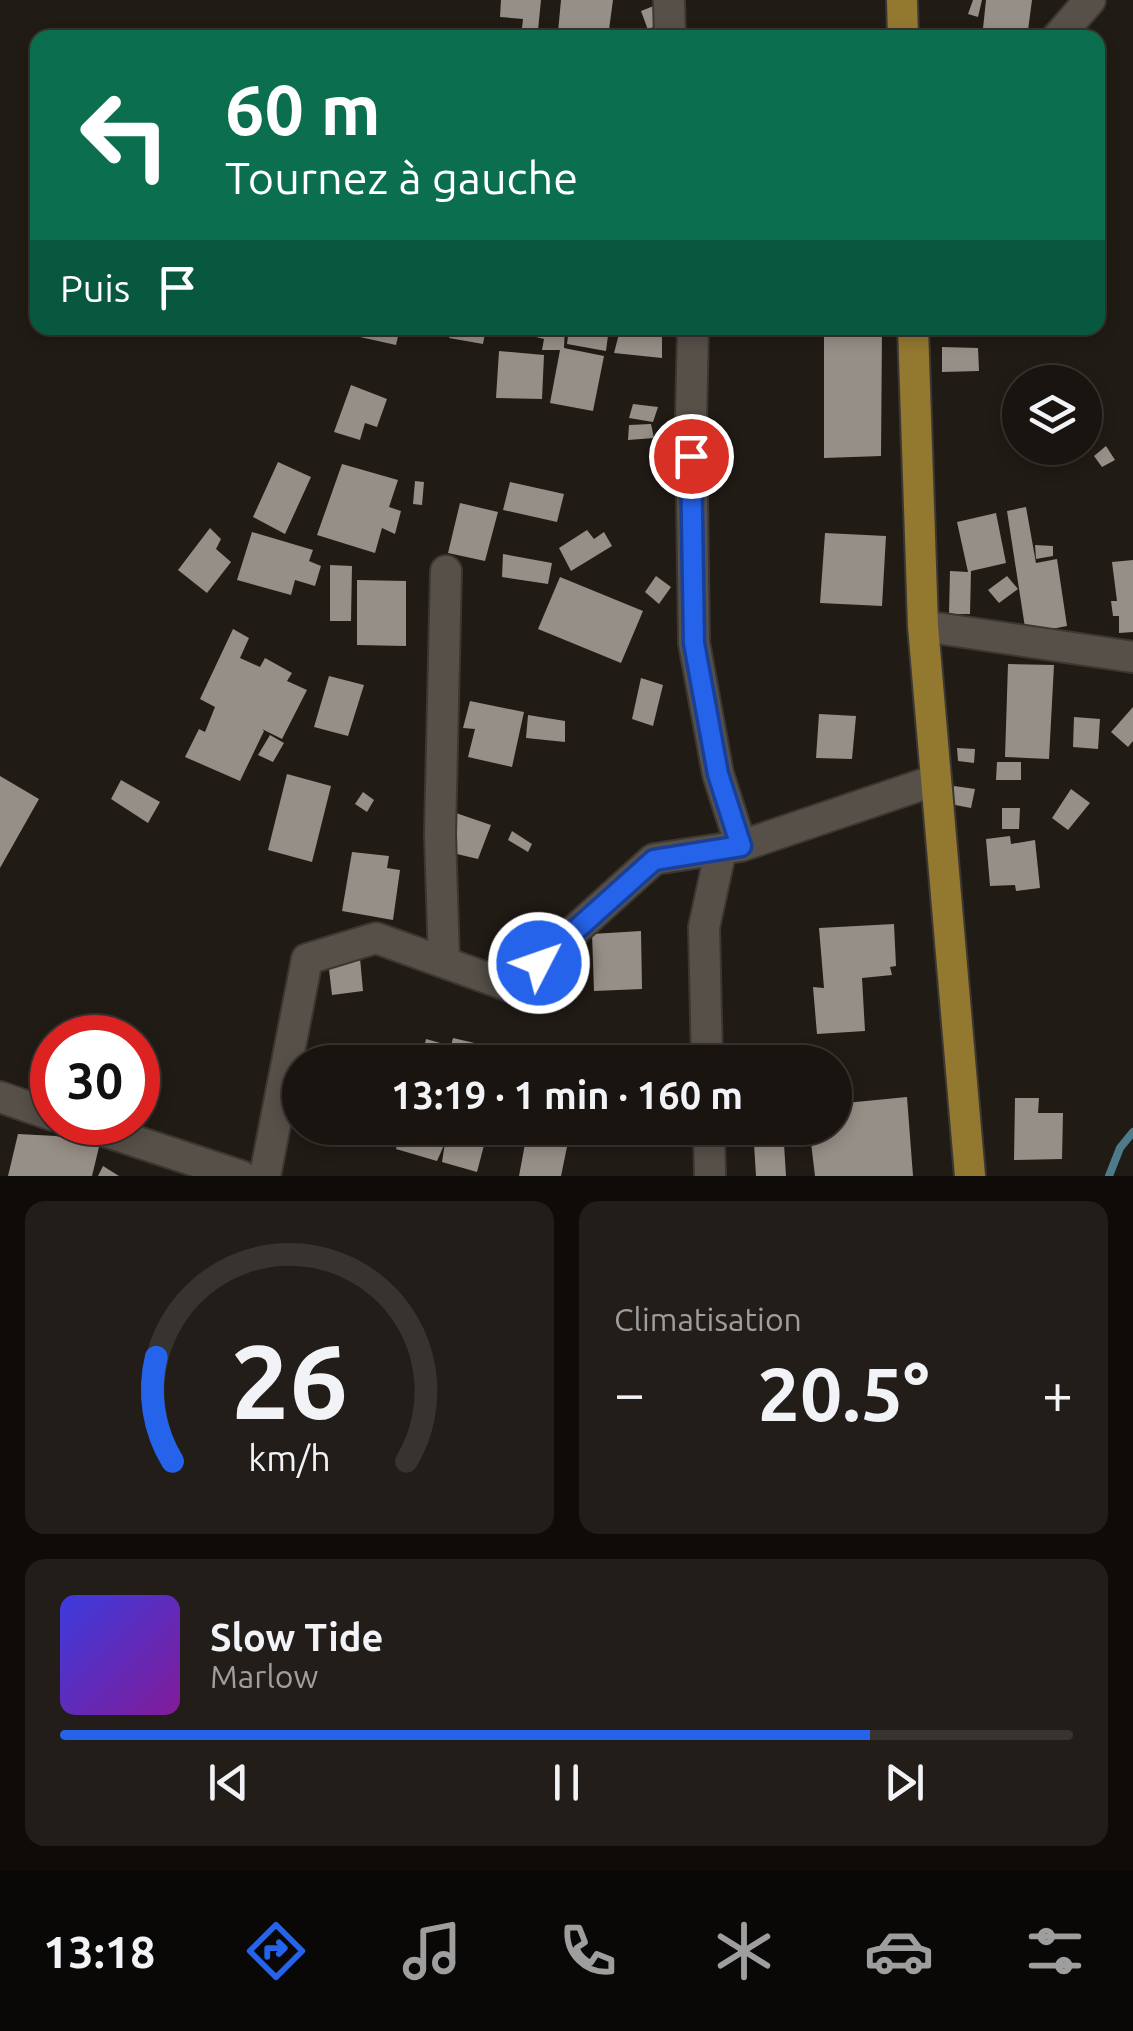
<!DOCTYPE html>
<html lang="fr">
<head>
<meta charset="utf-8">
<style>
	body { margin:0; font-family:Ubuntu,sans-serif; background:#221d19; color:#f1f3f6; height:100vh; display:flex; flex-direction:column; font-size:38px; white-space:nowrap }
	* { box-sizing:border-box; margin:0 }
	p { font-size:32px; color:#9f9e9f }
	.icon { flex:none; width:55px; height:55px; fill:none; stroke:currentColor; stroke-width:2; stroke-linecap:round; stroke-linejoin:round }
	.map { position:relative; height:1176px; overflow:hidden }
	.drawer { display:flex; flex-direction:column; gap:25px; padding:25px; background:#0e0b09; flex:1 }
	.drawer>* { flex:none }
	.top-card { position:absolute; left:30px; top:30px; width:1075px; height:305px; border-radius:20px; box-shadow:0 5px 15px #0003,0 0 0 2px #373330; background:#0b6e4f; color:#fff; overflow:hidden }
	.buttons { position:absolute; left:1002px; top:365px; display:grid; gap:20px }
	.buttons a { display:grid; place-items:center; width:100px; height:100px; border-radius:50%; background:#191410; box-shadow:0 5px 15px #0003,0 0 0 2px #373330; font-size:50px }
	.speed { position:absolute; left:30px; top:1015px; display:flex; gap:20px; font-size:50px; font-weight:700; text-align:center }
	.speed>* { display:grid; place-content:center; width:130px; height:130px; border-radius:50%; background:#191410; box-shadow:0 5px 15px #0003,0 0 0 2px #373330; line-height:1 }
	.speed .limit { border:15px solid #d22; background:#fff; color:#111 }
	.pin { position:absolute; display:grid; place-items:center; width:85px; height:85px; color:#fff; margin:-42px; border:5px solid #fff; border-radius:50%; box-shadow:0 2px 10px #0007 }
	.me { position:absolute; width:110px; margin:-55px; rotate:49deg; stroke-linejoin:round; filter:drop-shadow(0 0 8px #0008) }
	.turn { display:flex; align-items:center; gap:35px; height:210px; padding:0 30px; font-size:45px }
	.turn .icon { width:130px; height:130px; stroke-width:2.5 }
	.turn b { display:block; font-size:70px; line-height:85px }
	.then { display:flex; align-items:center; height:95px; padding:0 30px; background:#0003; gap:20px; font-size:38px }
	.big { font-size:75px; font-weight:700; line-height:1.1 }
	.drawer .tile { flex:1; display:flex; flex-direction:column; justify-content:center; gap:15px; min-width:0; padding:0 35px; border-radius:20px; background:#221d19 }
	.drawer .dial { align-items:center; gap:0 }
	.dial svg { height:260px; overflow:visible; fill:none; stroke:#373330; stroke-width:7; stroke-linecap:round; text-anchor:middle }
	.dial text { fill:#f1f3f6; stroke:none }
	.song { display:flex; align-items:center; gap:30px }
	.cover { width:120px; height:120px; border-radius:15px; background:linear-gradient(135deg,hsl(240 70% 55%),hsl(290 70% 35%)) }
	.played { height:10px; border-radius:5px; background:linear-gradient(90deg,#2563eb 80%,#373330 80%) }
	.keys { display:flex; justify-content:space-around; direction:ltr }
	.heat { display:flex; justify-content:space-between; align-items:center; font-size:55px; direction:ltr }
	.drawer .tiles { flex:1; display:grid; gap:25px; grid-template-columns:1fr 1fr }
	.tile:last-child { grid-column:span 2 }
	.trip { position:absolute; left:282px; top:1045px; width:570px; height:100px; border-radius:50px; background:#191410; box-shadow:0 5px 15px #0003,0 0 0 2px #373330; font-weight:700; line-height:100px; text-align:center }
	.menu { display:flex; height:160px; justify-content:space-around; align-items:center; background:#0a0806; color:#9f9e9f }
	.menu .icon { width:70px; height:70px }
	.menu .current { color:#2563eb }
	.menu b { font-size:45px; color:#f1f3f6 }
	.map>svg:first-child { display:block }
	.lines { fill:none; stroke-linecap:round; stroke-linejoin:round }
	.stream { stroke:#4d7b8a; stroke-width:8 }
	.building { fill:#968f87 }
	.minor-casing { stroke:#3c3733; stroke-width:34 }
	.major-casing { stroke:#3c3733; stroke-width:34 }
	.minor { stroke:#575049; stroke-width:30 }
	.major { stroke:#937830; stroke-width:30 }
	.route-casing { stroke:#184099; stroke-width:25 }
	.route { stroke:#2563eb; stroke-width:18 }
</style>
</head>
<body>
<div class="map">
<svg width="1133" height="1176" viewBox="0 0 1133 1176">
	<rect width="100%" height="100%" fill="#211b15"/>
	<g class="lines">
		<path class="stream" d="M1109,1176L1120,1148L1133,1132"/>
	</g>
	<path class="building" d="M501,0H541L538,30L522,28L523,19L500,17Z
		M561,0H613L608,37L558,32Z
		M973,0H982L978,17L968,14Z
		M986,0H1032L1027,38H982Z
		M656,5L663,21L648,30L641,11Z
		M362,328H400L396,345L360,337Z
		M451,328H486L483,344L449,338Z
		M522,328H565L564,348L604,356L593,411L550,403L560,350H542L544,339L520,333Z
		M569,328H609L606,351L567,344Z
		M824,328H882L881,456L824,458Z
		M620,330L662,334V358L614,353Z
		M942,347L978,348L979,371L942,372Z
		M499,351L544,355L542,399L496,398Z
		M351,385L387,399L377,427L365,423L360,440L334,432Z
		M633,404L658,407L653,422L629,418Z
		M651,424L654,438L628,440L629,425Z
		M1106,446L1115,460L1102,467L1094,456Z
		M278,462L311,477L285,534L253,517Z
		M342,464L398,480L389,507L401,511L395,534L382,528L375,553L317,535Z
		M415,481L424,482L422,505L413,504Z
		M510,482L564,494L557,522L503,510Z
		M460,503L498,512L485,561L448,553Z
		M1026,507L1036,563L1057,559L1067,626L1026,634L1007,511Z
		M996,513L1006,563L971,571L970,614H949L950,571L968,572L957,522Z
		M210,528L221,539L216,549L231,562L207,593L178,570Z
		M587,530L594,539L604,532L612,546L571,571L559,548Z
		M252,532L313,550L309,561L321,566L315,586L295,580L291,595L237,580Z
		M825,533L886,536L882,606L820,603Z
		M1035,545L1053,546V556L1036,559Z
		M503,554L552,563L548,584L502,577Z
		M1133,560V632L1119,633V616H1113L1111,601H1117L1112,562Z
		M330,565L352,566L351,621H330Z
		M656,576L671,587L659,604L645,592Z
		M1007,576L1018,589L999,603L988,590Z
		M560,577L643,611L621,663L538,629Z
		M357,580L406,581V646L357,645Z
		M233,629L249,638L240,658L260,667L265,658L292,673L287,681L307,690L282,739L262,729L264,731L240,781L185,757L199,729L205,732L215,707L200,699Z
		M1008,664L1054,665L1049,759L1005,757Z
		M329,676L364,685L348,736L314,727Z
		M641,678L663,685L653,726L632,719Z
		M470,701L524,712L512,767L468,757L475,729L463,728Z
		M1133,707V741L1128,747L1111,732Z
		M819,714L856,716L852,759L816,758Z
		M528,715L565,721V742L526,738Z
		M1074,717L1100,719L1098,749L1073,747Z
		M270,735L284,743L273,762L258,755Z
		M957,748L975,749L974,763L958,761Z
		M997,762H1021V780H996Z
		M287,774L331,786L312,862L268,850Z
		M0,776L39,799L0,868Z
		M121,780L160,802L148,823L111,799Z
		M954,786L975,789L971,808L950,804Z
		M1071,789L1090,803L1068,830L1052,818Z
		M363,792L374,800L367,812L355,804Z
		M1002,808H1020L1019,829H1002Z
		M453,812L491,825L478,859L440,850Z
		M512,831L532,844L528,852L508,840Z
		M1010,836L1011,844L1035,840L1040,888L1016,891L1015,885L990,886L986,839Z
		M352,852L389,856L387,868L400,870L393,920L342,911Z
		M894,924L896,966L890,967L892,975L862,978L865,1031L817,1034L813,987L824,988L819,928Z
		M641,931L642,989L594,991L592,934Z
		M359,947L363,991L332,995L327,952Z
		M453,1038L509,1051L506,1062H421L426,1039L451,1046Z
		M907,1097L913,1176H815L810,1134L821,1131V1128H835V1104Z
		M1015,1098H1039L1038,1113H1063L1062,1159L1014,1160Z
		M402,1128H504L503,1133L488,1130L477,1172L442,1162L445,1143L437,1161L396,1149Z
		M667,1128H685V1136L667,1138Z
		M753,1128H783L786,1176H756Z
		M527,1133L568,1142L561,1176H519Z
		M18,1134L56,1136L99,1147L92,1176H8Z
		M103,1166L119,1176H98Z"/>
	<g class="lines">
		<g class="minor-casing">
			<path id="minor" d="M669,0L670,38
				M1057,38L1090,0
				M693,328L691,419L694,643L718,774L741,846
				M923,626L1133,657
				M444,961L440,834L446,571
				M707,1062L704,927L721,849
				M0,1097L52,1115
				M77,1122L241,1176
				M709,1128L710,1176
				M265,1176L307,959L376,938L512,987L654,859L741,846L936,780"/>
		</g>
		<g class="major-casing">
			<path id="major" d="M902,0L903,38
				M913,328L923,626L970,1176"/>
		</g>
		<use href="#minor" class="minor"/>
		<use href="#major" class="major"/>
	</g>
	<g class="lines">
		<g class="route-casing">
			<path id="route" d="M539,963L654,860L741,846L718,774L694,643L691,456"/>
		</g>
		<use href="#route" class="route"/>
	</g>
</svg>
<div class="buttons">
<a><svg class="icon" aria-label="layers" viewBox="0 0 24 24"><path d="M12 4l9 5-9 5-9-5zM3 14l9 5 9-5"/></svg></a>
</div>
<div class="speed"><div class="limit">30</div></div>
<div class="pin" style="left:691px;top:456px;background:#d93025"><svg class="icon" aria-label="arrive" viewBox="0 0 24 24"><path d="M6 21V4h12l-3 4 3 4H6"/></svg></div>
<svg class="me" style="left:539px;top:963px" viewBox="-20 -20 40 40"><circle r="17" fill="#2563eb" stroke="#fff" stroke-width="3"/><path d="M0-11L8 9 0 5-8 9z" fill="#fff"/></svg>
<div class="trip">13:19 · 1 min · 160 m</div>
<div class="top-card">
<div class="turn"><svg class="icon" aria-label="left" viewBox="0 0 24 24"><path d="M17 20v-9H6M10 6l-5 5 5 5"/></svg><div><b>60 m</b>Tournez à gauche</div></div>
<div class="then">Puis<svg class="icon" aria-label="arrive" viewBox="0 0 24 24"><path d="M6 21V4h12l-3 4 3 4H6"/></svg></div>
</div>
</div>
<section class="drawer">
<div class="tiles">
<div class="tile dial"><svg viewBox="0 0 100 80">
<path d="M14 69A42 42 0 1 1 86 69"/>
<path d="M14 69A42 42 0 0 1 9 37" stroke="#2563eb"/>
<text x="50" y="56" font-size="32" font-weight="700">26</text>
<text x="50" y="72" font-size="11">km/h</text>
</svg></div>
<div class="tile"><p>Climatisation</p>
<div class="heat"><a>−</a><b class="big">20.5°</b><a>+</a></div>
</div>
<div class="tile">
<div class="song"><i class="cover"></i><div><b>Slow Tide</b><p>Marlow</p></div></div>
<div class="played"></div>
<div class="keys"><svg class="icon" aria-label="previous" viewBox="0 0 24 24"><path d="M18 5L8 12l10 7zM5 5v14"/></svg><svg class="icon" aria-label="pause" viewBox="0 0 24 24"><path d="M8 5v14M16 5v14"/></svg><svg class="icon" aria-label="next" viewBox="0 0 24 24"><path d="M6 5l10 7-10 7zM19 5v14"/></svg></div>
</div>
</div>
</section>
<nav class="menu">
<b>13:18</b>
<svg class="icon current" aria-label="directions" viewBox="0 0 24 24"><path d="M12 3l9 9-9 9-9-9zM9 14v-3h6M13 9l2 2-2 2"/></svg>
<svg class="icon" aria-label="music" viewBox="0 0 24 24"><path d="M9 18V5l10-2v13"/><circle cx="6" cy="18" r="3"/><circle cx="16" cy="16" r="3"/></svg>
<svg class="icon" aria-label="phone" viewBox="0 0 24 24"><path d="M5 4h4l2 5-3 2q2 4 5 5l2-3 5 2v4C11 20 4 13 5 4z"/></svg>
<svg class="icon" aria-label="climate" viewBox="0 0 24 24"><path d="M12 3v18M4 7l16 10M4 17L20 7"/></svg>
<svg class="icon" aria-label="car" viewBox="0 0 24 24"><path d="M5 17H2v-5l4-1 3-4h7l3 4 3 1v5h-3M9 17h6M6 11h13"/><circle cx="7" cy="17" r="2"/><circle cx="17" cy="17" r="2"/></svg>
<svg class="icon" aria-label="filters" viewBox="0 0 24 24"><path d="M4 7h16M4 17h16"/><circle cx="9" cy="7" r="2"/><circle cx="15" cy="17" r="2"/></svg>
</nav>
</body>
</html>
